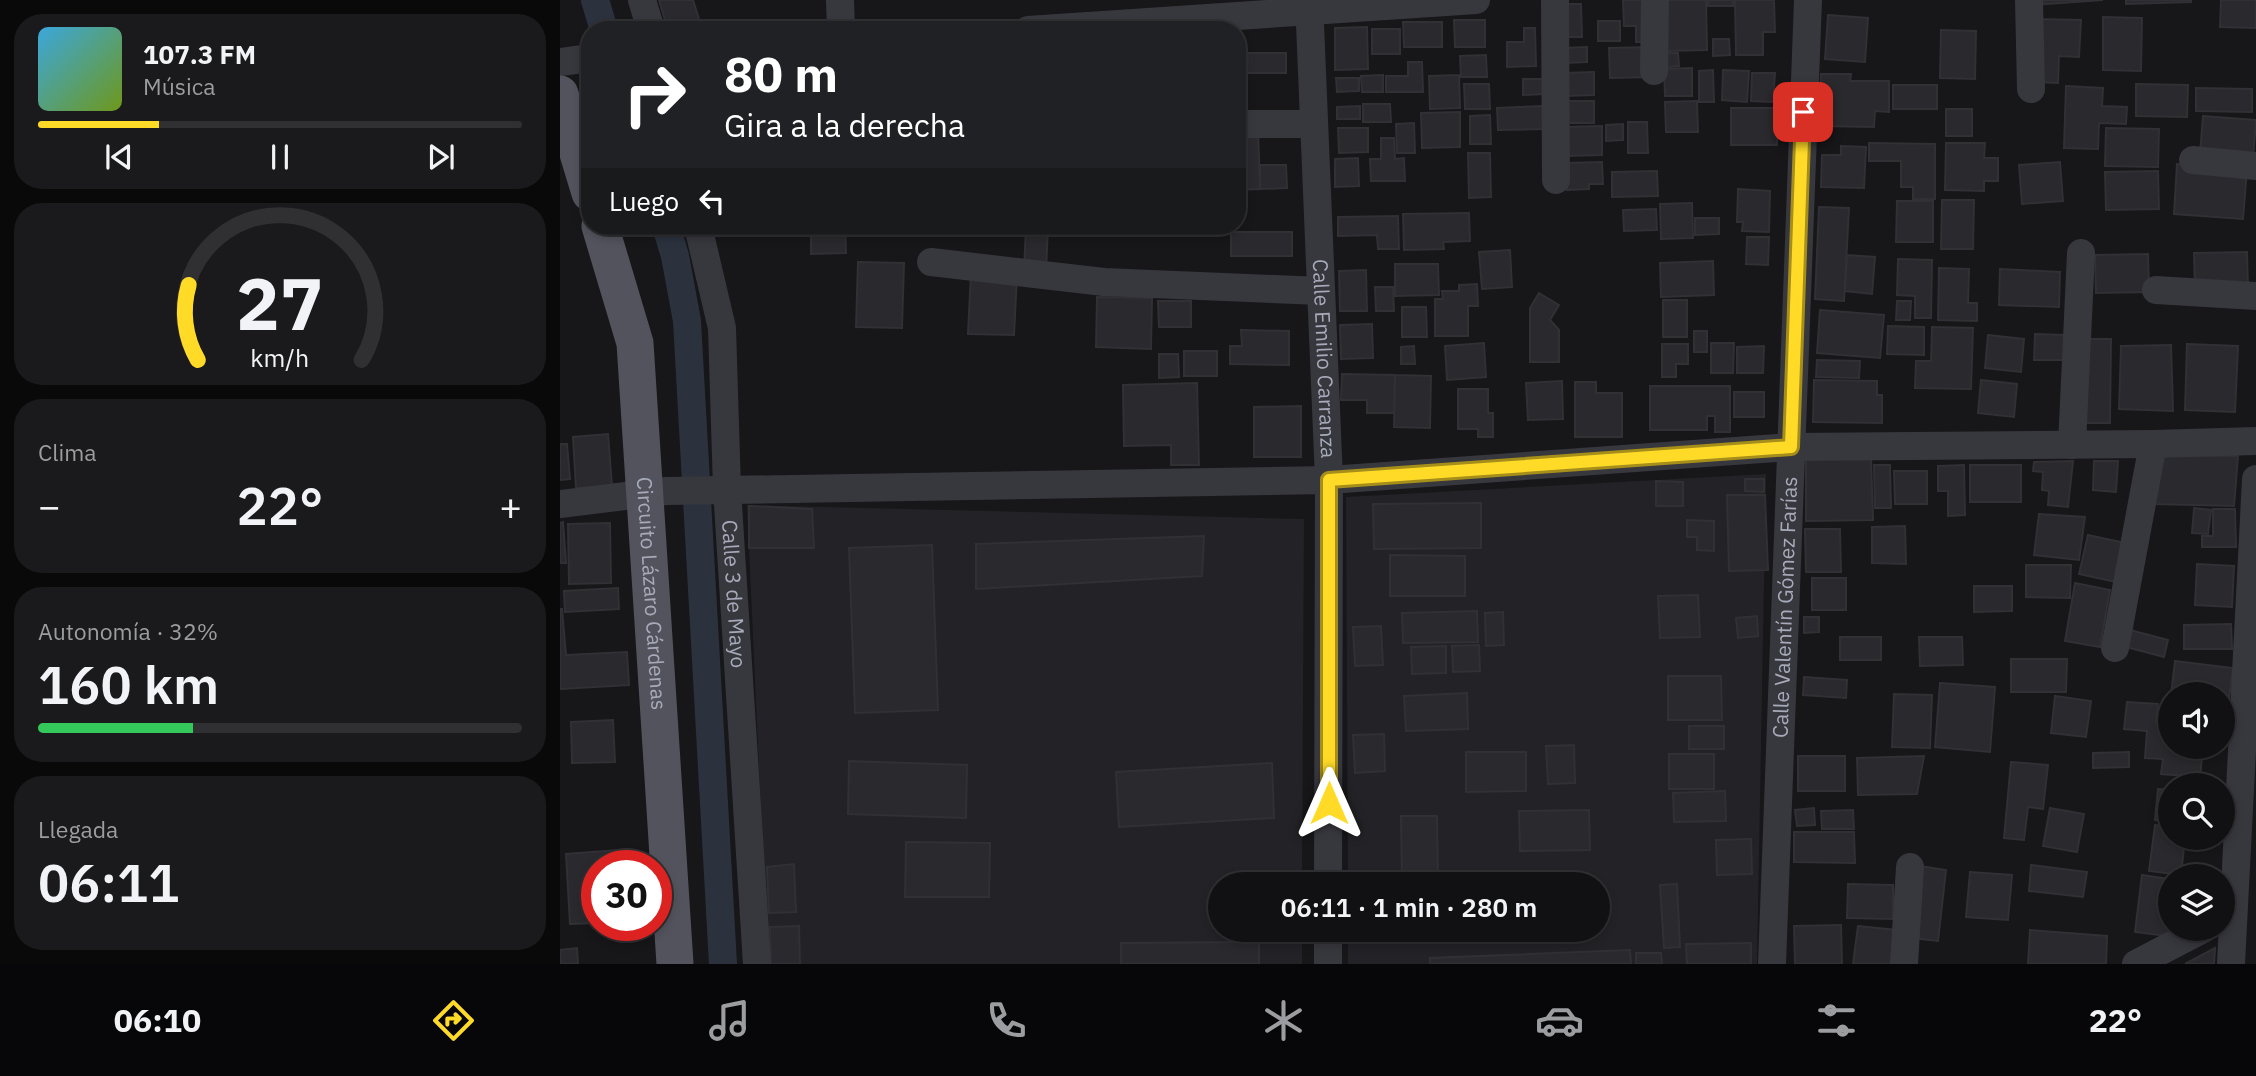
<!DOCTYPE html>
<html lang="es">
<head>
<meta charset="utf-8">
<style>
	body { margin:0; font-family:"IBM Plex Sans",sans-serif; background:#1a191c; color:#f1f3f6; height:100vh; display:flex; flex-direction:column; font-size:26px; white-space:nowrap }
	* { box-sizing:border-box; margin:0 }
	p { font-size:23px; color:#9c9da0 }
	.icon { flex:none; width:38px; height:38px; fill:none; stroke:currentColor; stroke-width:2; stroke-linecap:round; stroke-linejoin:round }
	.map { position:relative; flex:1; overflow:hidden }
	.side { display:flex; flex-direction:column; gap:14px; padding:14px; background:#09090a; width:560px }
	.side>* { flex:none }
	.top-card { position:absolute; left:21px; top:21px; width:665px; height:214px; border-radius:28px; box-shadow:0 4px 10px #0003,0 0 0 2px #303033; background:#202124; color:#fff; overflow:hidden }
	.tools { position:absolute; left:1598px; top:682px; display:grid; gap:14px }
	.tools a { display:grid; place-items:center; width:77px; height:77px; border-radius:50%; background:#111013; box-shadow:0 4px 10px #0003,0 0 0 2px #303033; font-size:35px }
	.speed { position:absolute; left:21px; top:850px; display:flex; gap:14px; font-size:35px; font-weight:700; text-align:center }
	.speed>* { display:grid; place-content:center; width:91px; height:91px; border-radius:50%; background:#111013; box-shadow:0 4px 10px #0003,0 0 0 2px #303033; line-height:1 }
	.speed .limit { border:10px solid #d22; background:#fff; color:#111 }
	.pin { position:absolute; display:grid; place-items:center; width:60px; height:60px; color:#fff; margin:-30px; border-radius:14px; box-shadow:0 4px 10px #0006 }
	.me { position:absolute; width:77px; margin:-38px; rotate:0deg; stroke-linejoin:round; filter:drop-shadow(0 0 5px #0008) }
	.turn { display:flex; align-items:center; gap:24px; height:147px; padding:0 28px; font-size:32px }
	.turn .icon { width:91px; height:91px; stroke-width:2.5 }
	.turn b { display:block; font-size:49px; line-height:60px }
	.then { display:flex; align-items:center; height:66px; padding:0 28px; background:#0003; gap:14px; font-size:26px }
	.big { font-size:52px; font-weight:600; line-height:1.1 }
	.side .card { flex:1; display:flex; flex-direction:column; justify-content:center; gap:10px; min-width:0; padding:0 24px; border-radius:28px; background:#1a191c }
	.side .dial { align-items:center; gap:0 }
	.dial svg { height:182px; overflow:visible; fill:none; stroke:#303033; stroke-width:7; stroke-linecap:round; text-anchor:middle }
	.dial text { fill:#f1f3f6; stroke:none }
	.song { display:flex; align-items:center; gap:21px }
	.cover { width:84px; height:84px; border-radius:10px; background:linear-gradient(135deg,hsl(200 70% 55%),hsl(80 70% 35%)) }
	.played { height:7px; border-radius:4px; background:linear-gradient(90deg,#ffdb28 25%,#303033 25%) }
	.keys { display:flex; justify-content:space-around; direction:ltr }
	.heat { display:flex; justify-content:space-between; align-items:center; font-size:38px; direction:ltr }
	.charge { height:10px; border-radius:5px; background:linear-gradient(90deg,#34c759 32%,#303033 0) }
	.trip { position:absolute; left:648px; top:872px; width:402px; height:70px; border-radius:35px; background:#111013; box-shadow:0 4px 10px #0003,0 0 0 2px #303033; font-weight:600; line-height:70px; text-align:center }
	.tabs { display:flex; height:112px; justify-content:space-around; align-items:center; background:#070608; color:#9c9da0 }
	.tabs .icon { width:49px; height:49px }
	.tabs .selected { color:#ffdb28 }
	.tabs b { font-size:32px; color:#f1f3f6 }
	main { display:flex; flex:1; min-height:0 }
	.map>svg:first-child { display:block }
	.built { fill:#232226 }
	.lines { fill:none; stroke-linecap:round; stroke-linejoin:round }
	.canal { stroke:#2b323e; stroke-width:28 }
	.building { fill:#2a292d; stroke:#313035; stroke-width:2 }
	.minor { stroke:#37373e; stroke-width:28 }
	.major { stroke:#53535d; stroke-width:37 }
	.route-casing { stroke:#a68e1a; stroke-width:18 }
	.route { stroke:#ffdb28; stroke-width:12 }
	.labels { text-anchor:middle; stroke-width:7; stroke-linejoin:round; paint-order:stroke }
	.street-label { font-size:21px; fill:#a7aab9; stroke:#121114 }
</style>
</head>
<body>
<main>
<section class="side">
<div class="card">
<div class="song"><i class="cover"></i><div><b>107.3 FM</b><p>Música</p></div></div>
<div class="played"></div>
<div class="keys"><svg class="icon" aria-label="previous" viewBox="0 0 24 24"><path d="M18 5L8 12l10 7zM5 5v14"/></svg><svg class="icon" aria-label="pause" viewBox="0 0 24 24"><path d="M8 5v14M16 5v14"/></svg><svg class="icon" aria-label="next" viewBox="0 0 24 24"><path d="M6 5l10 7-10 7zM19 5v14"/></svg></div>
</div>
<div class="card dial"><svg viewBox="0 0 100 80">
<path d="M14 69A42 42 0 1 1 86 69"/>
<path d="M14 69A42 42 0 0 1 10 36" stroke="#ffdb28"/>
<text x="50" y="56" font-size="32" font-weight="700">27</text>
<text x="50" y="72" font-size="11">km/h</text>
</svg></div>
<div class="card"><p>Clima</p>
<div class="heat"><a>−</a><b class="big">22°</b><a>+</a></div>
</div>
<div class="card"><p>Autonomía · 32%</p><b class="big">160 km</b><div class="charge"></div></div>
<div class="card"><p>Llegada</p><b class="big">06:11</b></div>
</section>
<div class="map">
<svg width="1696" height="964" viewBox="0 0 1696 964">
	<rect width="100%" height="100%" fill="#171619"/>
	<path class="built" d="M1206,474L1197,964H788V929H1038V884H788L786,497Z
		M187,505L744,519L742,884H660V929H742V964H208Z"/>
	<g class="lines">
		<path class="canal" d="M35,0L44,30
			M106,226L115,256L127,321L163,964"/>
	</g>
	<path class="building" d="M99,0H133L141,25L126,30H108Z
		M1063,0H1092L1093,42H1076V26H1064Z
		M1103,0H1146L1147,50L1104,51Z
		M1148,0H1173V6H1148Z
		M1175,0H1214L1215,32H1203V55H1176Z
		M1474,0H1543L1474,5Z
		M1566,0H1631V2L1566,4Z
		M1661,0H1696V28L1660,27Z
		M1004,4H1021L1022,37H1005Z
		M1268,15L1308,18L1305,62L1265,59Z
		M1543,17L1582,18L1581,71L1543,70Z
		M1475,19L1521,20L1519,57L1499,56L1498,83L1472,82Z
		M894,20H925V47H895Z
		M1038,21H1060V41H1038Z
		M843,22H882V47H844Z
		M807,27L808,69L775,70V28Z
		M964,28H975L976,66L947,67V42H964Z
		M812,29H840V54H812Z
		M1381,30L1416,31L1415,79L1380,78Z
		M1153,39H1169L1170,55L1153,56Z
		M1027,47V62L1005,63V48Z
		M1093,47V77L1050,78L1049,48Z
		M688,53H726V73H687Z
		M1105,53H1118L1119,66L1105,67Z
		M926,55L927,77H901L900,56Z
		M848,62H862L863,92H826V76H848Z
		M1132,68V96H1105L1104,69Z
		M1153,70L1154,102H1139V71Z
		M1163,70L1189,71L1187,102L1162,100Z
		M1034,72V95L1005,96L1004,73Z
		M1192,73H1215L1213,102L1191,101Z
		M1261,74H1291L1290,81H1329V112L1315,111L1314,127L1260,126Z
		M823,75V92H802L801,76Z
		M899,75L900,108L870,109L869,76Z
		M776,78H799V91L777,92Z
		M963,79H985V94L963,95Z
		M904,84H929L930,109H905Z
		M1576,84L1628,85L1627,117L1576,116Z
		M1333,85H1377V109H1333Z
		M1506,86L1543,88L1542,106L1567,107L1566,124L1539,123L1538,149L1504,148Z
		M1636,88L1692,89V112L1636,111Z
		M1006,101H1034V123H1007Z
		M1137,101L1138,132H1106L1105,102Z
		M803,104H830L831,122H803Z
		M800,106V119H777V107Z
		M983,106V129L938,130L937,108Z
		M1171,108H1217V145H1171Z
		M1386,109H1412V136H1386Z
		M900,112V147L862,148L861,113Z
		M930,115L931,144H910V116Z
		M1643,116L1696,120L1693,158L1640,154Z
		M1068,122H1087L1088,153H1068Z
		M854,123L855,153H837L836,124Z
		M1063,124V140L1046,141V125Z
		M1042,126V155L1006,156V127Z
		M778,128H808V152L779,153Z
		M1546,128L1599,129L1598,167L1545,166Z
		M698,129L700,189L677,190V130Z
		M821,138H834L835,159L844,158L845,181H811L810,159H821Z
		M1309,143L1375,144V199H1353V187H1341V161H1309Z
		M1386,143H1425L1424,158H1438V181H1424V191L1385,190Z
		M1281,146L1306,147L1304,188L1261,187L1262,155H1281Z
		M908,153H930L931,197L909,198Z
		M798,158L799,186L775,187V159Z
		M1042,162L1043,184H1029V189L1007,190L1006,163Z
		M1500,162L1503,201L1462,204L1459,165Z
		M1617,164L1687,169L1683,219L1614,214Z
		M700,165H726L727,188L700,189Z
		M1097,171L1098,196L1052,197V172Z
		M1598,171L1599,209L1546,210L1545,172Z
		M1178,189L1210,191L1209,232L1182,231L1183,222H1177Z
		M1382,200H1414L1413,249H1381Z
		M1337,201H1373V242H1336Z
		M1132,203L1133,238L1101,239L1100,204Z
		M1259,207L1289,208L1284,301L1255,299Z
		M1096,209L1097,230L1064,231L1063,210Z
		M909,213L910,241L883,242L884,249L844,250L843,214Z
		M838,216L839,249H818L817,235L778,236V217Z
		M1135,218H1159V234L1135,235Z
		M251,226H285L286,253L251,254Z
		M466,226H488L486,272L464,271Z
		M616,226H652V234L616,233Z
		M671,232H732V256H671Z
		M1187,237H1209L1208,265L1186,264Z
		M950,250L952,287L922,289L919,252Z
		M1687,252L1688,290L1635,291L1634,253Z
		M1588,254L1589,292L1536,293L1535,255Z
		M1287,255L1315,257L1312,294L1285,291Z
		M1338,259L1372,260L1371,318H1355V296L1337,295Z
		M1153,261L1154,295L1101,297L1100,263Z
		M298,262L344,263L342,328L296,327Z
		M835,264H878L879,295L835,296Z
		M1379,268L1409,269L1408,303H1417V321L1378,320Z
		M1440,269L1500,272L1499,307L1439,305Z
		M806,270L807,311H780L779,271Z
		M411,273L457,275L454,335L408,334Z
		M917,284L918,306H908V336H875V299H883L882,291H899V285Z
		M815,287H833L834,311H816Z
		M979,293L999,305L990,320L999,330V362H970V308Z
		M537,297L592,298L591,349L536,347Z
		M1103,300H1127V337H1103Z
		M598,301H631V327H599Z
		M1337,301H1351L1350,320H1336Z
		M842,307H866L867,337H842Z
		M1260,310L1324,315L1320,358L1257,353Z
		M812,324L813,358L781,359L780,325Z
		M1328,326L1364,327V355L1327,354Z
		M1372,327L1413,328L1411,389L1355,388L1356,361H1371Z
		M681,330L729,331V365L670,364V346H682Z
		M1134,331H1147V352H1134Z
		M1475,334L1505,335V360H1474Z
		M1428,335L1464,339L1461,372L1425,368Z
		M1524,339H1551L1550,423H1523Z
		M924,343L926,377L887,380L885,346Z
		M1151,343H1174L1173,373H1151Z
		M1102,344H1128V364H1116V377H1102Z
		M1627,344L1678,346L1675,412L1625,410Z
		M1611,345L1613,411L1559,409L1561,346Z
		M854,346L855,364H841V347Z
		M1204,346L1203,373H1177V347Z
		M624,351H657V376H624Z
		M599,354H618L619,377L599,378Z
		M1257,360L1300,361L1299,378L1256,377Z
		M782,374L835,375L834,413H807V400H781Z
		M835,375L871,376L870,428L834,427Z
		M1254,380L1317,381V395H1322V423L1253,422Z
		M1421,380L1457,384L1454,417L1418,413Z
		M1002,381L1003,419L968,420L966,383Z
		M1015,382H1036V393H1062V437H1015Z
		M637,383L639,465H611V445L564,446L563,385Z
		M1090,386H1170V432H1155V416H1147V430H1090Z
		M898,389H928V413H933V437H918V429H898Z
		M1174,392H1204V417H1174Z
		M741,406V457H694V407Z
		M48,434L52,486L16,488L13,437Z
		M0,444H7L10,479L0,480Z
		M1599,456H1678L1674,506L1593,504Z
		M1311,457L1313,520L1246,521V459Z
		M1513,461L1508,507L1488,505L1489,491L1482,490L1483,472L1473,471L1474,462Z
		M1534,461H1558L1556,492L1533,490Z
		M1314,465H1330L1331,508H1315Z
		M1404,465L1405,515L1388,516V491H1378V466Z
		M1410,465H1461V502H1410Z
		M1334,471H1367V504H1335Z
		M1185,479H1204V492L1185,491Z
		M1096,481L1123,482V506H1096Z
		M1167,495H1205L1208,570L1169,571Z
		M921,503V548L814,549L813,504Z
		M189,506L252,509L254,548H189Z
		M1634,508L1651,510L1648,534L1632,533Z
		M1653,509H1675L1676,547H1642V536H1653Z
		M1479,514L1525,517L1519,560L1474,555Z
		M1127,520L1154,521V551L1137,550V537H1127Z
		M3,522L6,563H0V523Z
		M50,523L51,583L9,584L8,524Z
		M1345,526L1346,564L1312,563V527Z
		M1245,529H1280L1281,572H1246Z
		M1528,535L1570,544L1561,583L1519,574Z
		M644,536L642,576L416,589V544Z
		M372,545L378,710L295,713L289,548Z
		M830,555L905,556V596H830Z
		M1637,564L1674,566L1672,607L1635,605Z
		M1466,565H1511L1510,598L1466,597Z
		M1252,578H1286V610H1252Z
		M1515,583L1550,590L1540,647L1505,641Z
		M1414,586H1452V611L1414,612Z
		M58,588L59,609L5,612L4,591Z
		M1138,595L1140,637L1100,638L1098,596Z
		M0,609H2L6,655L67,652L69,685L0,689Z
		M917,611L918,642L843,643L842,613Z
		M943,612L944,645L926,646L925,613Z
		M1197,616L1198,636L1178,638L1176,618Z
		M1244,617H1259V632L1244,633Z
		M1671,624L1672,649H1624V625Z
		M821,626L823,665L795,666L793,627Z
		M1570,630L1608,640L1604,657L1566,647Z
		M1280,637H1321V660H1280Z
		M1359,637H1402L1403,665L1360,666Z
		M919,645L920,671L893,672L892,646Z
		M886,646V673L852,674L851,647Z
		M1451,659H1507L1506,692H1451Z
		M1615,661L1673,668L1666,721L1662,720V695H1611Z
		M1108,676H1161L1162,720H1108Z
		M1244,677L1287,680L1286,698L1243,695Z
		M1380,683L1435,687L1430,752L1375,747Z
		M907,693L908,729L846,731L844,696Z
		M1334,694L1372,695L1370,748L1332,747Z
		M1495,696L1531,701L1526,737L1491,733Z
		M1567,702L1598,704L1596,723L1610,724V747H1643L1640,777L1601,774L1603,759L1585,758L1587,731L1564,729Z
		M53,720L55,762L12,763L11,722Z
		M1129,726H1164V749H1129Z
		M824,734L825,771L795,773L793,735Z
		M1014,745L1015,783L988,784L986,746Z
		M906,752H966V791L906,792Z
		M1569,752V767L1533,768V753Z
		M1109,754H1154V789H1109Z
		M1238,756H1285V791H1238Z
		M1364,756L1357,794L1298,795L1297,758Z
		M289,761L407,765L406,818L288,814Z
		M1451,762L1488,765L1483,809L1468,807L1464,840L1444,838Z
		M712,763L714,818L559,827L556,772Z
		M1598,789L1610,790V822L1595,820Z
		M1165,791L1166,821L1114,822L1113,793Z
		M1254,808L1255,825L1237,826L1235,810Z
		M1490,808L1524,814L1517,852L1483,846Z
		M1029,810L1030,850L960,851L959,811Z
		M1293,810L1294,829H1262L1261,811Z
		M841,816H877L878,884H842Z
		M1595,825L1610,827V838H1625L1621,875L1589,871Z
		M1234,832H1294L1295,863L1234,862Z
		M1191,839L1192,874L1157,875L1156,840Z
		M346,842L430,843L429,897H345Z
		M58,850L59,866H37V923L10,924L6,854Z
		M234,864L236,912L209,913L207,867Z
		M1471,865L1527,872L1523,897L1469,891Z
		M1360,866L1386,870L1378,941L1352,938Z
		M1410,872L1452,875L1448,920L1406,917Z
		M1582,875L1610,879V929H1615L1614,937L1575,932Z
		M1027,879V884H962V882Z
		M1117,884L1120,947L1104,948L1100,885Z
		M1288,884L1333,885V919L1287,918Z
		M1281,925L1282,964H1235L1234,926Z
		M239,926L240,964H211L210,927Z
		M1298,926L1336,930L1332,964H1293Z
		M1470,930L1547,936L1546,964H1468Z
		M699,942V964H561V943Z
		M1191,943V964H1127L1126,944Z
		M17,948L18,964H1L0,950Z
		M1655,948L1654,964H1625Z
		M1070,950L1071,964H870V958Z
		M1076,953H1101L1102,964H1076Z"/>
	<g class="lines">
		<g class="minor">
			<path d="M82,0L91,30"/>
			<path d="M280,0L281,30"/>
			<path id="s1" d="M749,0L769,480L768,884"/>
			<path d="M995,0L996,180"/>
			<path d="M1469,0L1471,89"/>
			<path d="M468,30L916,0"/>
			<path d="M0,62L30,58"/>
			<path d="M1094,71L1095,0"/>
			<path d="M677,124H754"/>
			<path d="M1633,160L1696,166"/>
			<path id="s2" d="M138,226L162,328L167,489L197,964"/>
			<path d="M371,262L544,282L761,291"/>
			<path d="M1596,290L1696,296"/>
			<path d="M1512,445L1521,253"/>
			<path d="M0,504L106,491L769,480L1231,447L1593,444L1696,441"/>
			<path d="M1555,648L1593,444"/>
			<path d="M768,964V929"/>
			<path id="s3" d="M1212,964L1248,0"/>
			<path d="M1344,964L1350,867"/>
			<path d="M1576,964L1643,929"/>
			<path d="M1671,964L1696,479"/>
		</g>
		<g class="major">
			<path d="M0,94L30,193"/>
			<path id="s4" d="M40,226L75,343L115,964"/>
		</g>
	</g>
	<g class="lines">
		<g class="route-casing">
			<path id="route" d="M769,803V480L1231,447L1243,112"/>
		</g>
		<use href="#route" class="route"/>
	</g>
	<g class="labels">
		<g class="street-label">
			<text dy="7" stroke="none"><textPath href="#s1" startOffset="359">Calle Emilio Carranza</textPath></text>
			<text dy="7" stroke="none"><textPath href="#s4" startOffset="373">Circuito Lázaro Cárdenas</textPath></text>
			<text dy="7" stroke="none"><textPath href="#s2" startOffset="371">Calle 3 de Mayo</textPath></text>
			<text dy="7" stroke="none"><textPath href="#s3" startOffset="357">Calle Valentín Gómez Farías</textPath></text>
		</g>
	</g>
</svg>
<div class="tools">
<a><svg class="icon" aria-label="sound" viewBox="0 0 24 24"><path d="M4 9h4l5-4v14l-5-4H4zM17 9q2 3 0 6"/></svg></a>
<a><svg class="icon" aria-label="search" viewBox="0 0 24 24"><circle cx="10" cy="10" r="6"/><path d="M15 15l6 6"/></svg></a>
<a><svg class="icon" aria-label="layers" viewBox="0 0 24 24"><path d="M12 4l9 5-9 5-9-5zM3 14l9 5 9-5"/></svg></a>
</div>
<div class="speed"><div class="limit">30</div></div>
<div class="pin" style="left:1243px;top:112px;background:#d93025"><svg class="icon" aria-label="arrive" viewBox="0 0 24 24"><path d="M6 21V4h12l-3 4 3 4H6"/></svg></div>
<svg class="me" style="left:769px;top:803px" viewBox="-20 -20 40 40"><path d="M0-17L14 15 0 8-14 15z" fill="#ffdb28" stroke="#fff" stroke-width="4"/></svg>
<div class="trip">06:11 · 1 min · 280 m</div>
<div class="top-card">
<div class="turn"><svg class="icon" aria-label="right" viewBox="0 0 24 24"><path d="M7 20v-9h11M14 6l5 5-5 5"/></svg><div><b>80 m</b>Gira a la derecha</div></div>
<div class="then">Luego<svg class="icon" aria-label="left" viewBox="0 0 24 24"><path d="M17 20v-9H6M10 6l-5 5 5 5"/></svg></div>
</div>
</div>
</main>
<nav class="tabs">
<b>06:10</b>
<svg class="icon selected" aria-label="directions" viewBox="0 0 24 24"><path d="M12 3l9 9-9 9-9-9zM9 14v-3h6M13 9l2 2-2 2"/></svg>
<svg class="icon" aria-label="music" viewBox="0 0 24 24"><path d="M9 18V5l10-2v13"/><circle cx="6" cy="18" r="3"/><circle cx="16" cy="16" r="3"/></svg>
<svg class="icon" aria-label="phone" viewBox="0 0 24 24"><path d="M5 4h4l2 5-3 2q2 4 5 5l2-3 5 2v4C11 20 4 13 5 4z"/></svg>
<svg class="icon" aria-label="climate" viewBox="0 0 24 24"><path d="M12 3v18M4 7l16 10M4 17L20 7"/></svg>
<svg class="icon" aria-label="car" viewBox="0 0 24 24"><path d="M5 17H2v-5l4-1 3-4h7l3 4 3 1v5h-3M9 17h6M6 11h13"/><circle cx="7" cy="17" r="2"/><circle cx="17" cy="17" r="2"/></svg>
<svg class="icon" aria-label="filters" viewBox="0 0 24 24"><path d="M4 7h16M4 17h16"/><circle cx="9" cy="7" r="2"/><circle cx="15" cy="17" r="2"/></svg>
<b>22°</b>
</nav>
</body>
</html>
